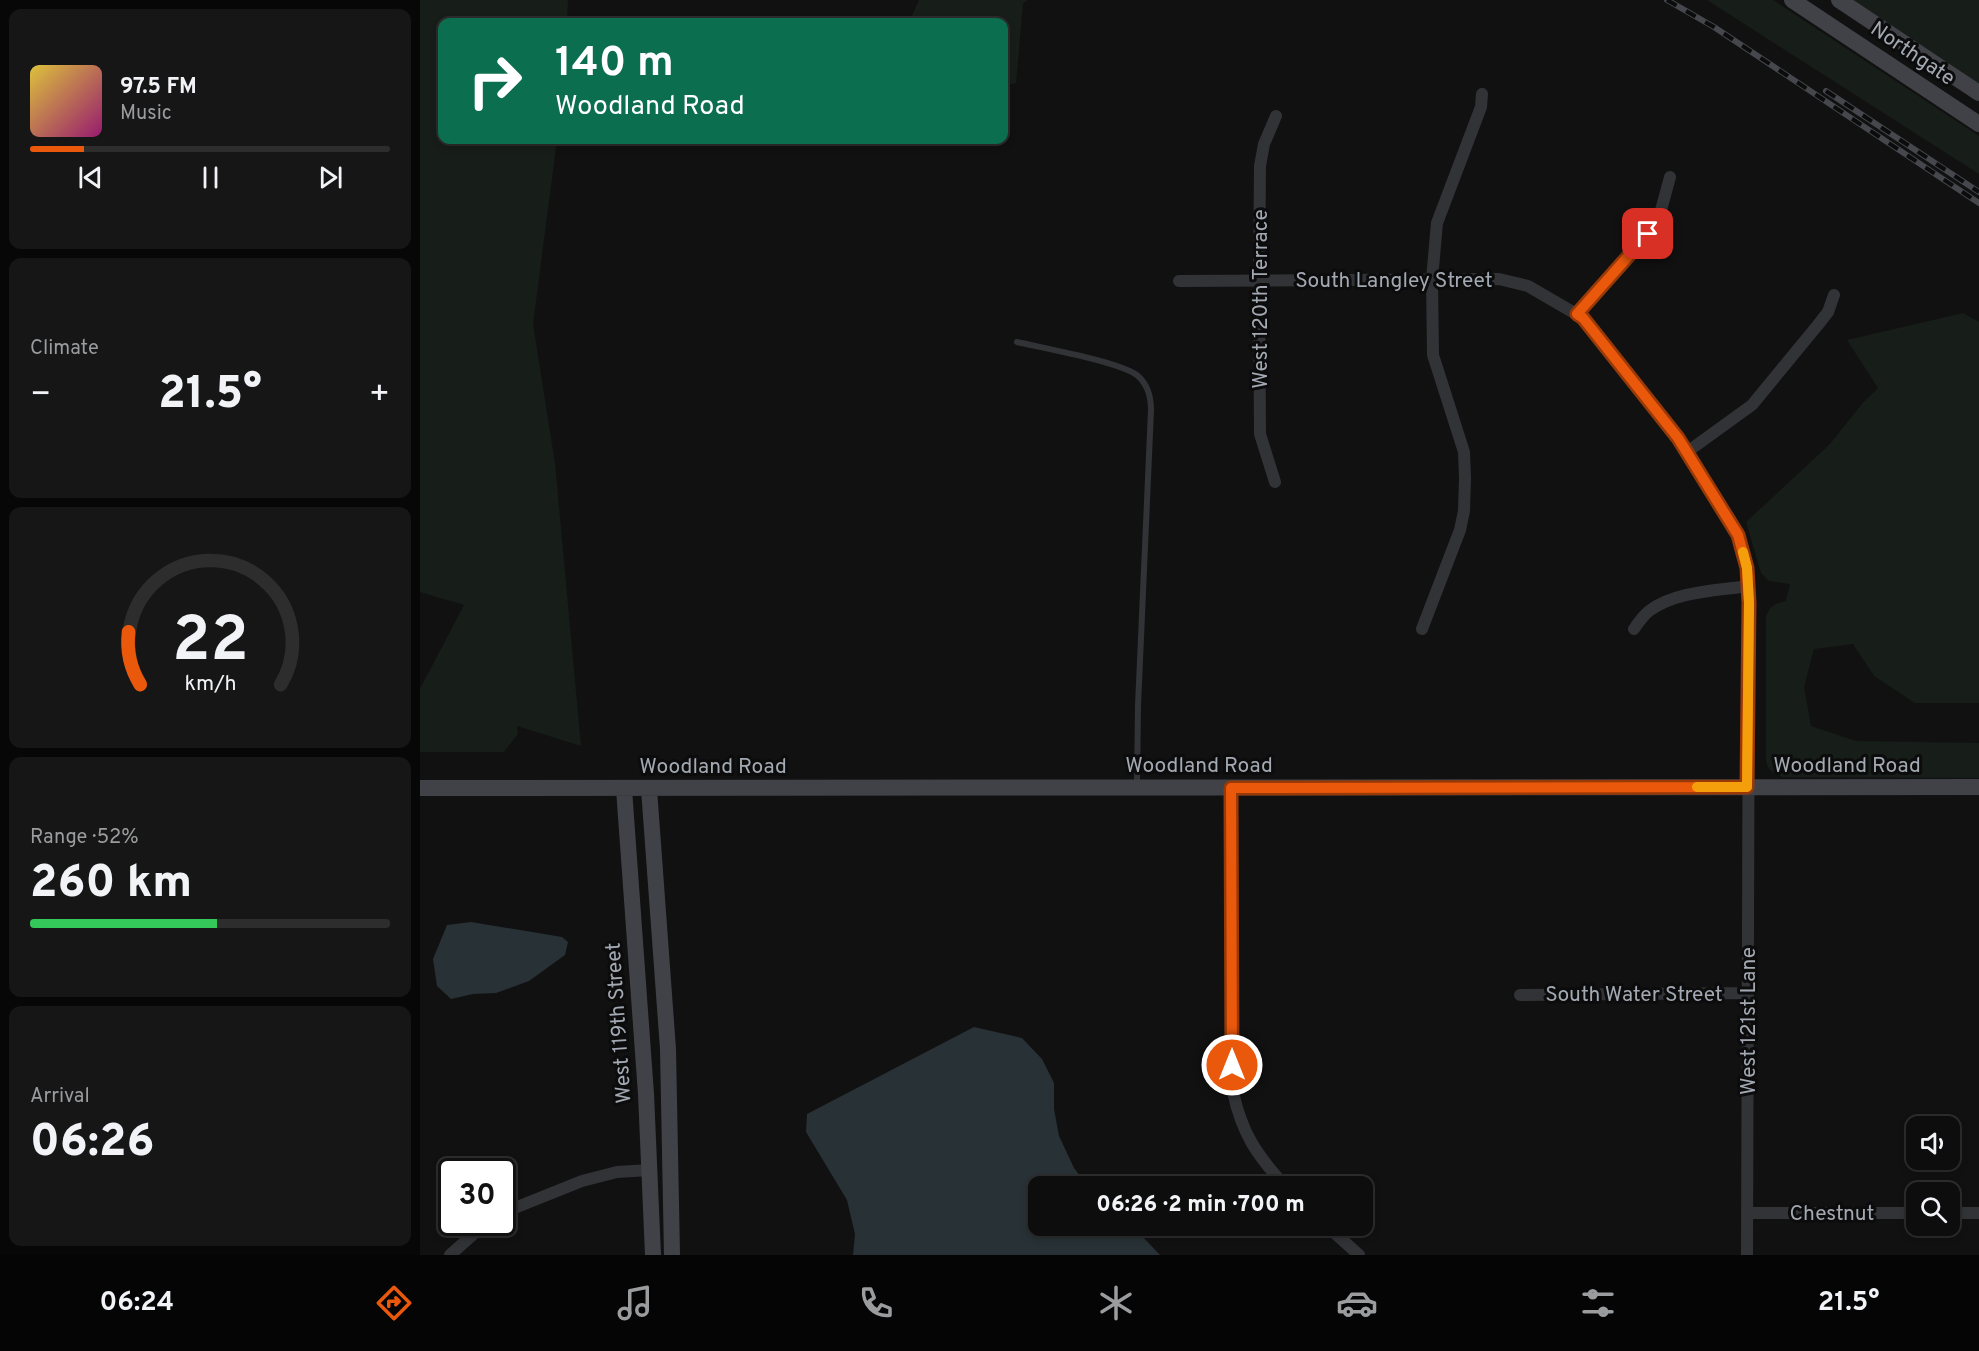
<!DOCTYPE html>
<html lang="en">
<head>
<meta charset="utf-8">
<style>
	body { margin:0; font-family:Overpass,sans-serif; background:#161617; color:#f1f3f6; height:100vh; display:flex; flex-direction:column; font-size:22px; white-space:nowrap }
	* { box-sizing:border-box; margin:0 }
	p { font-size:20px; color:#9a9c9e }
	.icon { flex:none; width:33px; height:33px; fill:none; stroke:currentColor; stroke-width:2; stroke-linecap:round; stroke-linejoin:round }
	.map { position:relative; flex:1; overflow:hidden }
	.sheet { display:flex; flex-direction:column; gap:9px; padding:9px; background:#070708; width:420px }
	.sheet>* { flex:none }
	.hud { position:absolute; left:18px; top:18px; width:570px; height:126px; border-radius:12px; box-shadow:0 3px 9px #0003,0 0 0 2px #2d2d2e; background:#0b6e4f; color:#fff; overflow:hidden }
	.tools { position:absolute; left:1486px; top:1116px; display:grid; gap:12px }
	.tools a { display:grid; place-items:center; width:54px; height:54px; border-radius:12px; background:#0d0d0e; box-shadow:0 3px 9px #0003,0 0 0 2px #2d2d2e; font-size:30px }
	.speed { position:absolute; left:18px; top:1158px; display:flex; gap:12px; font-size:30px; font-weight:700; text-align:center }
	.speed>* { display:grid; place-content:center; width:78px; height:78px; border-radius:50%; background:#0d0d0e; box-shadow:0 3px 9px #0003,0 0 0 2px #2d2d2e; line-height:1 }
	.speed .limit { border:3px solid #111; border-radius:9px; background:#fff; color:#111 }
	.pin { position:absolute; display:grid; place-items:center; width:51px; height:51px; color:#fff; margin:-26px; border-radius:12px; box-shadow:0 3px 9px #0006 }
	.me { position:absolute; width:66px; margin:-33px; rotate:0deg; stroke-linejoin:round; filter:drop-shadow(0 0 4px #0008) }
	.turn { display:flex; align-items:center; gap:21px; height:126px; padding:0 18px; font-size:27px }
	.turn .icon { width:78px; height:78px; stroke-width:2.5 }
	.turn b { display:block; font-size:42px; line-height:51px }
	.big { font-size:45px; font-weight:800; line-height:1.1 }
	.sheet .widget { flex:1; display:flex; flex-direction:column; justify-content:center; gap:9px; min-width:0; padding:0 21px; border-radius:12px; background:#161617 }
	.sheet .dial { align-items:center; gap:0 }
	.dial svg { height:156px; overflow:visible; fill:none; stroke:#2d2d2e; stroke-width:7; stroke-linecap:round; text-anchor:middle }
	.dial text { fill:#f1f3f6; stroke:none }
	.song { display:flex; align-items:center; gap:18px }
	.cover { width:72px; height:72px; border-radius:9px; background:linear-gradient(135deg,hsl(50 70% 55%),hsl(320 70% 35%)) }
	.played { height:6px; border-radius:3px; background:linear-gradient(90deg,#ea580c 15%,#2d2d2e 15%) }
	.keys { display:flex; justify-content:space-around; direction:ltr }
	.heat { display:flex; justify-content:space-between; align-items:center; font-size:33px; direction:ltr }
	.charge { height:9px; border-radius:4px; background:linear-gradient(90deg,#34c759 52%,#2d2d2e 0) }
	.trip { position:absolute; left:608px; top:1176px; width:345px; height:60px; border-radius:12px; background:#0d0d0e; box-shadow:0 3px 9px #0003,0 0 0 2px #2d2d2e; font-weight:800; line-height:60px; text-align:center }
	.tab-bar { display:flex; height:96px; justify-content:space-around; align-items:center; background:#050506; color:#9a9c9e }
	.tab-bar .icon { width:42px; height:42px }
	.tab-bar .current { color:#ea580c }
	.tab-bar b { font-size:27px; color:#f1f3f6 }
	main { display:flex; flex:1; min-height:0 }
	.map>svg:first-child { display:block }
	.green { fill:#171d18 }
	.water { fill:#283135 }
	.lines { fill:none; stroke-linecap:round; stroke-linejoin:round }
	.lane { stroke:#323337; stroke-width:6 }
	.street { stroke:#323337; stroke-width:12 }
	.secondary { stroke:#404247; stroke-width:16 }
	.rail-casing { stroke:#45474c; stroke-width:6 }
	.rail { stroke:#0c0c0d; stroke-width:4; stroke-dasharray:11; stroke-linecap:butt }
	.route-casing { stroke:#983908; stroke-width:15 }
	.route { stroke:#ea580c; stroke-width:10 }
	.slow { stroke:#f59e0b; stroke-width:10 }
	.labels { text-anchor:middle; stroke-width:6; stroke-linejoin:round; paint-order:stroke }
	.street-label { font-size:21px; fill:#a3a9b2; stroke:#0c0c0d }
</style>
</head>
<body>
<main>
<section class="sheet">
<div class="widget">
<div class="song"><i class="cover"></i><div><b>97.5 FM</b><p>Music</p></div></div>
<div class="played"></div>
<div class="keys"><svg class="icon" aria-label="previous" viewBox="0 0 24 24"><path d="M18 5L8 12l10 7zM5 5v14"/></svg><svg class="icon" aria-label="pause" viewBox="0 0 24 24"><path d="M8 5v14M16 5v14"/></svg><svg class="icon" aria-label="next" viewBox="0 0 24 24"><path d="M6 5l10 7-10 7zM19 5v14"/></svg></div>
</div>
<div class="widget"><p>Climate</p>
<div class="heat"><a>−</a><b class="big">21.5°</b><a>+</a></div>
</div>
<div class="widget dial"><svg viewBox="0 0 100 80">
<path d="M14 69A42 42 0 1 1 86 69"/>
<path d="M14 69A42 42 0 0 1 8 42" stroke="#ea580c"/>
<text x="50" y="56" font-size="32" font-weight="700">22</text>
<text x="50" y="72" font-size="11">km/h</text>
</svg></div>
<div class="widget"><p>Range · 52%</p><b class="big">260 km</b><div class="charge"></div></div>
<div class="widget"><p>Arrival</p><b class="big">06:26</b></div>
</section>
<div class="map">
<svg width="1559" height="1255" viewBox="0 0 1559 1255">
	<rect width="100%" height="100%" fill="#111112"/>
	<path class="green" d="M0,0H148L147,22H22V140H137L113,324L135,463L161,746L97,726L98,734L84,752H0V689L44,605L0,592Z
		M499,0H608L603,3L596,83L584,86V22H489Z
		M1287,0H1353L1559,136V174Z
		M1420,0H1559V92Z
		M1543,313L1559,322V703H1495L1454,676L1433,644L1394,649L1384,687L1391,726L1436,741L1559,743V778L1363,777C1354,774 1347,770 1346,760V617C1349,606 1356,603 1366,601L1370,584L1349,581L1341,573L1326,522L1410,444L1441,405L1458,388L1427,340Z"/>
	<path class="water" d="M51,922L142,937L148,942L145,955L109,981L76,993L53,994L31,999L17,986L13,959L27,925Z
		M554,1027L602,1038L622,1059L634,1083V1109L639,1136L654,1168L668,1186H618V1226H701L723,1237L740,1255H433L435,1234L427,1200L386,1132L387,1114Z"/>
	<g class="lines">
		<path class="lane" d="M597,342C623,348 701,362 718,376C728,385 731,397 731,410L718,706L717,785"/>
		<path class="street" d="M759,281L1079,279L1108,286L1163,318L1258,438L1319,535L1327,569L1329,603L1327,1255
			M1157,314L1228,234L1240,214L1250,177
			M1267,452L1332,405L1397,326L1408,312L1414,295
			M855,482L840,434L839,280L840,166L844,144L856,116
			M1002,629L1040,530L1044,511L1045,478L1044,452L1013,355L1012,279L1017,223L1061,107L1062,94
			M1214,629C1218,623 1223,616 1229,611C1256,591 1296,591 1328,586
			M811,787L813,1092C822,1134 837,1155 865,1186
			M1100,995L1328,993
			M82,1213L162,1181L197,1172L230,1170
			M1328,1213H1497
			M1530,1213H1559
			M907,1226L939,1255
			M30,1255L67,1222"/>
		<path class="secondary" d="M1372,0L1559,124
			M1419,0L1559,93
			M0,788L1559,787
			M204,789L226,1094L233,1255
			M229,789L248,1049L252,1255"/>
		<g class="rail-casing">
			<path id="rail" d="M1247,0L1294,27L1559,203
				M1406,91L1559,192"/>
		</g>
		<use href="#rail" class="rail"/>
	</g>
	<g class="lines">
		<g class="route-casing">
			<path id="route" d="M812,1065L811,788L1327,787L1329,603L1327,568L1318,535L1258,438L1163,318L1157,314L1228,234"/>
		</g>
		<use href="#route" class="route"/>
		<path class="slow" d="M1277,787H1327L1329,603L1327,568L1323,552"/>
	</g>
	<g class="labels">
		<g class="street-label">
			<text transform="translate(1493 53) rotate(34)" y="7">Northgate</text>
			<text x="974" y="287">South Langley Street</text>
			<text transform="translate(840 299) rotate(-90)" y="7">West 120th Terrace</text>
			<text x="779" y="772">Woodland Road</text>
			<text x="1427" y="772">Woodland Road</text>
			<text x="293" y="773">Woodland Road</text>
			<text x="1214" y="1001">South Water Street</text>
			<text transform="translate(1328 1021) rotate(-90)" y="7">West 121st Lane</text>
			<text transform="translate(198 1023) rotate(-94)" y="7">West 119th Street</text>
			<text x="1412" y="1220">Chestnut</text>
		</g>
	</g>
</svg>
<div class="tools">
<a><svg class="icon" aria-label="sound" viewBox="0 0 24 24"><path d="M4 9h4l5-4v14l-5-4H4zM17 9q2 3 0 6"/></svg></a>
<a><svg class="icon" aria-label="search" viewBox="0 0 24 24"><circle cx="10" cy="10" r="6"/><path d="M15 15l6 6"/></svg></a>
</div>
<div class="speed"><div class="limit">30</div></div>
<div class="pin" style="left:1228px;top:234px;background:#d93025"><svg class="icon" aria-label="arrive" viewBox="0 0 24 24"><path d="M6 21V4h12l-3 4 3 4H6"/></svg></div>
<svg class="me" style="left:812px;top:1065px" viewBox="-20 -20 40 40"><circle r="17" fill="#ea580c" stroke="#fff" stroke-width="3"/><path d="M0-11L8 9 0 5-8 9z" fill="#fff"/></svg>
<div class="trip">06:26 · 2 min · 700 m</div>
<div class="hud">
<div class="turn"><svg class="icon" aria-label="right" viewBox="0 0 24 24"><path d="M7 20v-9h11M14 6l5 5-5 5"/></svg><div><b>140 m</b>Woodland Road</div></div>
</div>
</div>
</main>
<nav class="tab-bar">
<b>06:24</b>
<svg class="icon current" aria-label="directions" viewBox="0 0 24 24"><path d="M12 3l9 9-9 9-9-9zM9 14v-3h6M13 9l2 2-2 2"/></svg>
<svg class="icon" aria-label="music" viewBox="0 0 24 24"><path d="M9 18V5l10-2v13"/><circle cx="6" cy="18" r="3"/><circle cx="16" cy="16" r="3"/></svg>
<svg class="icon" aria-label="phone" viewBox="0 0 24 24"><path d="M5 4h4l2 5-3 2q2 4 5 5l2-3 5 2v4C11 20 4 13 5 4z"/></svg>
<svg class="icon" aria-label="climate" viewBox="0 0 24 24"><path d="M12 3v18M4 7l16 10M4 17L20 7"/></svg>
<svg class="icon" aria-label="car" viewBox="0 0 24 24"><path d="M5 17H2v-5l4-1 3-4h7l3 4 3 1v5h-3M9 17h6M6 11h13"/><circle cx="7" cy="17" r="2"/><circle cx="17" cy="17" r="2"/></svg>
<svg class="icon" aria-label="filters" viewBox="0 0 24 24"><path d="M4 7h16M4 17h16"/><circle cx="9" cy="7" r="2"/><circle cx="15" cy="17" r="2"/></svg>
<b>21.5°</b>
</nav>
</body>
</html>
